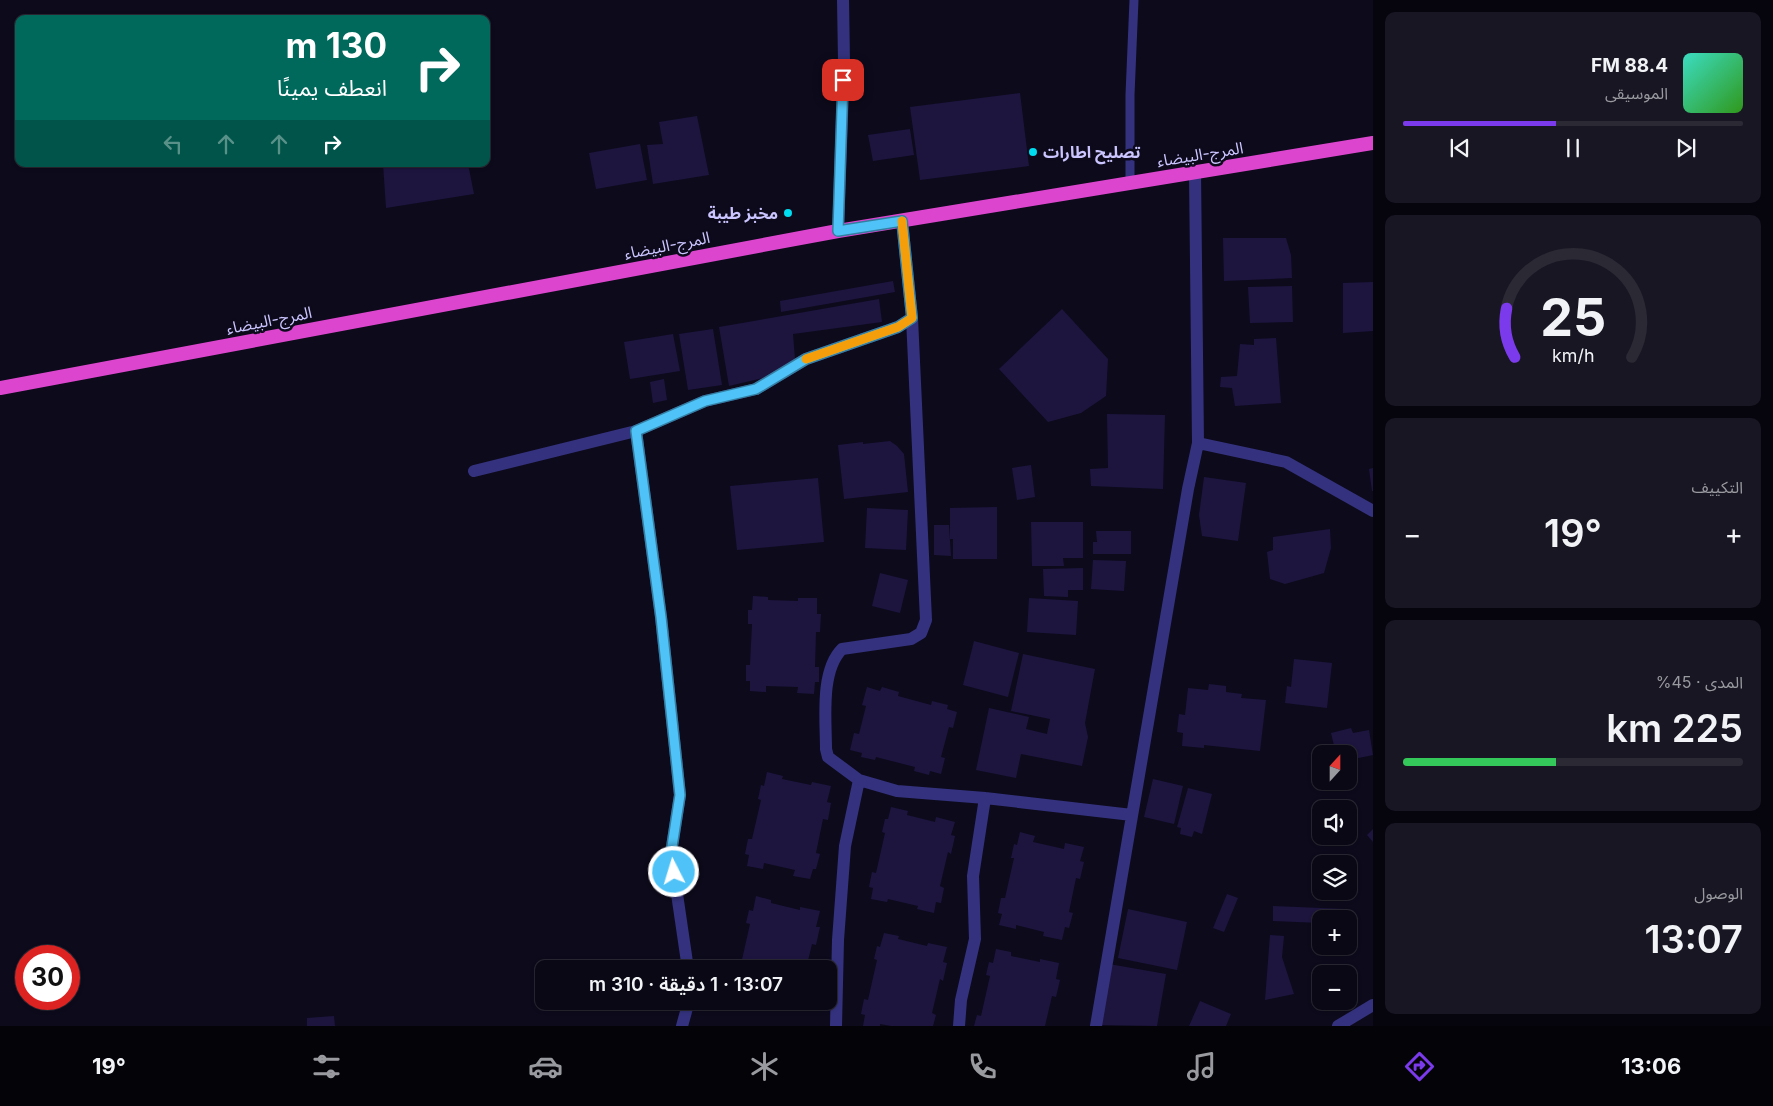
<!DOCTYPE html>
<html lang="ar">
<head>
<meta charset="utf-8">
<style>
	body { margin:0; font-family:Inter,"Noto Sans Arabic",sans-serif; background:#181622; color:#f1f3f6; direction:rtl; height:100vh; display:flex; flex-direction:column; font-size:19px; white-space:nowrap }
	* { box-sizing:border-box; margin:0 }
	p { font-size:16px; color:#999aa0 }
	.icon { flex:none; width:28px; height:28px; fill:none; stroke:currentColor; stroke-width:2; stroke-linecap:round; stroke-linejoin:round }
	.map { position:relative; flex:1; overflow:hidden; direction:ltr }
	.details { display:flex; flex-direction:column; gap:12px; padding:12px; background:#06040c; width:400px }
	.details>* { flex:none }
	.top-card { position:absolute; left:15px; top:15px; width:475px; height:152px; border-radius:10px; box-shadow:0 1px 4px #0004,0 0 0 1px #2a2934; direction:rtl; background:#00695c; color:#fff; overflow:hidden }
	.needle { width:32px; rotate:21deg }
	.tools { position:absolute; left:1312px; top:745px; display:grid; gap:10px }
	.tools a { display:grid; place-items:center; width:45px; height:45px; border-radius:10px; background:#0a0815; box-shadow:0 1px 4px #0004,0 0 0 1px #2a2934; font-size:25px }
	.speed { position:absolute; left:15px; top:945px; display:flex; gap:10px; font-size:25px; font-weight:700; text-align:center }
	.speed>* { display:grid; place-content:center; width:65px; height:65px; border-radius:50%; background:#0a0815; box-shadow:0 1px 4px #0004,0 0 0 1px #2a2934; line-height:1 }
	.speed .limit { border:8px solid #d22; background:#fff; color:#111 }
	.pin { position:absolute; display:grid; place-items:center; width:42px; height:42px; color:#fff; margin:-21px; border-radius:10px; box-shadow:0 2px 8px #0006 }
	.me { position:absolute; width:55px; margin:-28px; rotate:355deg; stroke-linejoin:round; filter:drop-shadow(0 0 4px #0008) }
	.turn { display:flex; align-items:center; gap:18px; height:105px; padding:0 20px; font-size:22px }
	.turn .icon { width:65px; height:65px; stroke-width:2.5 }
	.turn b { display:block; font-size:35px; line-height:42px }
	.lanes { display:flex; align-items:center; height:48px; padding:0 20px; background:#0003; justify-content:center; gap:25px; direction:ltr }
	.lanes .off { opacity:.35 }
	.big { font-size:38px; font-weight:600; line-height:1.1 }
	.details .tile { flex:1; display:flex; flex-direction:column; justify-content:center; gap:8px; min-width:0; padding:0 18px; border-radius:10px; background:#181622 }
	.details .dial { align-items:center; gap:0 }
	.dial svg { height:130px; overflow:visible; fill:none; stroke:#2a2934; stroke-width:7; stroke-linecap:round; text-anchor:middle }
	.dial text { fill:#f1f3f6; stroke:none }
	.song { display:flex; align-items:center; gap:15px }
	.cover { width:60px; height:60px; border-radius:8px; background:linear-gradient(135deg,hsl(170 70% 55%),hsl(110 70% 35%)) }
	.played { height:5px; border-radius:2px; background:linear-gradient(90deg,#7c3aed 45%,#2a2934 45%) }
	.keys { display:flex; justify-content:space-around; direction:ltr }
	.heat { display:flex; justify-content:space-between; align-items:center; font-size:28px; direction:ltr }
	.charge { height:8px; border-radius:4px; background:linear-gradient(90deg,#34c759 45%,#2a2934 0) }
	.trip { position:absolute; left:535px; top:960px; width:302px; height:50px; border-radius:10px; background:#0a0815; box-shadow:0 1px 4px #0004,0 0 0 1px #2a2934; font-weight:600; line-height:50px; text-align:center; direction:rtl }
	.dock { display:flex; height:80px; justify-content:space-around; align-items:center; background:#040308; color:#999aa0 }
	.dock .icon { width:35px; height:35px }
	.dock .active { color:#7c3aed }
	.dock b { font-size:22px; color:#f1f3f6 }
	main { display:flex; flex:1; min-height:0 }
	.map>svg:first-child { display:block }
	.building { fill:#1d153e }
	.lines { fill:none; stroke-linecap:round; stroke-linejoin:round }
	.service { stroke:#34327e; stroke-width:9 }
	.minor { stroke:#34327e; stroke-width:12 }
	.trunk { stroke:#dc46ce; stroke-width:14 }
	.route-casing { stroke:#337fa1; stroke-width:12 }
	.route { stroke:#4fc3f7; stroke-width:9 }
	.slow { stroke:#f59e0b; stroke-width:9 }
	.poi-dot { fill:#00dcf0; stroke:#0d0a1c; stroke-width:2 }
	.labels { text-anchor:middle; stroke-width:5; stroke-linejoin:round; paint-order:stroke }
	.poi-label { font-size:16px; font-weight:bold; fill:#cbc5ff; stroke:#0d0a1c; text-anchor:start }
	.street-label { font-size:16px; fill:#cbc5ff; stroke:#0d0a1c }
</style>
</head>
<body>
<main>
<section class="details">
<div class="tile">
<div class="song"><i class="cover"></i><div><b>88.4 FM</b><p>الموسيقى</p></div></div>
<div class="played"></div>
<div class="keys"><svg class="icon" aria-label="previous" viewBox="0 0 24 24"><path d="M18 5L8 12l10 7zM5 5v14"/></svg><svg class="icon" aria-label="pause" viewBox="0 0 24 24"><path d="M8 5v14M16 5v14"/></svg><svg class="icon" aria-label="next" viewBox="0 0 24 24"><path d="M6 5l10 7-10 7zM19 5v14"/></svg></div>
</div>
<div class="tile dial"><svg viewBox="0 0 100 80">
<path d="M14 69A42 42 0 1 1 86 69"/>
<path d="M14 69A42 42 0 0 1 9 39" stroke="#7c3aed"/>
<text x="50" y="56" font-size="32" font-weight="700">25</text>
<text x="50" y="72" font-size="11">km/h</text>
</svg></div>
<div class="tile"><p>التكييف</p>
<div class="heat"><a>−</a><b class="big">19°</b><a>+</a></div>
</div>
<div class="tile"><p>المدى · 45%</p><b class="big">225 km</b><div class="charge"></div></div>
<div class="tile"><p>الوصول</p><b class="big">13:07</b></div>
</section>
<div class="map">
<svg width="1373" height="1026" viewBox="0 0 1373 1026">
	<rect width="100%" height="100%" fill="#0d0a1c"/>
	<path class="building" d="M1020,93L1029,166L920,180L910,107Z
		M697,116L709,175L653,184L647,145L663,144L659,122Z
		M910,129L914,155L873,161L868,135Z
		M640,144L647,180L596,189L589,153Z
		M383,164H468L474,194L386,208Z
		M1223,238H1286L1291,255L1292,278L1224,281Z
		M893,281L895,292L781,312L780,301Z
		M1373,282V331L1343,333V283Z
		M1292,286L1293,322L1250,323L1248,287Z
		M879,299L882,322L793,334L795,359L763,378L729,386L719,327Z
		M1062,309L1108,359L1106,396L1081,413L1048,422L999,369Z
		M713,329L722,385L688,390L679,334Z
		M673,334L680,371L630,379L624,342Z
		M1276,338L1281,403L1235,406L1232,388L1220,387L1221,377L1237,376L1240,344L1254,345V339Z
		M664,379L667,400L653,403L650,382Z
		M1107,414L1165,415L1163,489L1091,486L1090,469L1108,468Z
		M890,441L897,446L904,454L908,492L844,499L838,445L863,442V444Z
		M1031,465L1035,497L1017,500L1012,468Z
		M1373,468V491H1372L1369,469Z
		M1204,477L1246,483L1238,541L1202,536L1199,515Z
		M818,478L824,542L737,550L730,486Z
		M997,507V559H953V539H950V508Z
		M867,508L908,510L906,550L865,548Z
		M1031,522H1083V558H1063L1064,566H1032Z
		M934,525H949L951,556L934,555Z
		M1330,529L1331,548L1324,573L1285,584L1270,579L1267,552L1273,550V537Z
		M1096,531H1131V554H1093V542H1097Z
		M1093,560L1126,561L1124,591L1091,589Z
		M1083,568V590H1068V597L1044,596L1043,569Z
		M880,573L908,580L900,613L872,606Z
		M753,596L768,597V600L798,601V598H817V614H821L820,632H816L815,667H819V682H815L814,694L797,693L798,687L766,686V692L750,691V681H746V665H750L752,624H748V610H752Z
		M1029,598L1078,601L1076,635L1027,632Z
		M974,641L1019,653L1008,697L963,685Z
		M1023,654L1095,669L1085,723L1088,737L1082,766L1021,754L1016,778L976,770L989,708L1029,717L1026,729L1047,734L1050,719L1011,711Z
		M1294,659L1332,663L1327,708L1285,703L1287,686L1291,687Z
		M1209,684L1226,686V692L1242,694L1241,698L1266,700L1260,751L1204,745V748L1182,746L1183,733L1177,732L1179,714L1185,715L1188,688L1208,690Z
		M867,687L880,691L882,687L899,692L898,696L931,705L932,701L948,705L947,709L957,712L953,728L949,727L941,757L945,758L941,774L930,771L929,775L914,771L915,767L876,757L875,760L861,757L862,753L850,750L854,733L859,734L866,706L862,705Z
		M1351,728L1353,733L1369,730L1373,755L1349,760V754H1336L1331,733Z
		M767,772L783,776L782,779L811,785L812,782L831,786L827,802L831,803L828,820L823,819L816,853L820,854L816,869H813L810,879L793,876L795,870L764,863L763,869L747,866L749,855L745,854L748,839H752L761,800L758,799L761,785L764,786Z
		M1153,779L1183,786L1174,824L1144,817Z
		M1188,788L1212,794L1202,834L1194,831L1192,837L1180,834L1181,828L1177,827Z
		M891,807L908,811L907,815L935,822L936,817L955,822L951,835L955,836L951,854L948,852L940,886L944,888L941,903L936,902L934,913L917,909L918,906L888,899L887,902L871,899L873,888L869,887L872,872L876,873L885,833L882,832L885,819H888Z
		M1373,829V842L1367,835Z
		M1020,832L1035,836L1033,842L1064,849L1065,843L1084,847L1080,861L1084,862L1080,879L1076,878L1069,912L1073,913L1069,928L1065,927L1062,940L1043,936L1044,932L1016,925V929L999,925L1002,914L998,913L1001,898H1005L1014,858H1011L1014,844L1017,845Z
		M1227,894L1238,898L1224,932L1213,928Z
		M756,896L771,900V903L800,910V907L820,911L816,927H820L816,945L812,944L806,969H735L737,963L741,964L750,924L746,923L749,910L753,911Z
		M1273,906L1345,909V919H1321V923L1273,921Z
		M1128,909L1187,922L1177,970L1118,958Z
		M884,933L899,936L898,939L927,946L928,943L947,947L943,962L947,963L943,981L940,979L932,1013L936,1015L933,1026H891L880,1024V1026H863L865,1015L861,1014L864,999L868,1000L877,960L874,959L877,946L880,947Z
		M1270,935L1284,936L1282,957L1294,994L1265,1000Z
		M996,949L1011,952V956L1040,962V959L1059,963L1056,979L1060,980L1056,997L1052,996L1045,1026H974L977,1015L981,1016L990,976L986,975L989,962L993,963Z
		M1109,964L1166,974L1157,1026L1099,1025Z
		M1200,1001L1231,1014L1226,1026H1189Z
		M334,1016L335,1026H307V1018Z"/>
	<g class="lines">
		<path class="service" d="M1130,183V95L1134,0"/>
		<path class="minor" d="M902,221L912,318L926,620L921,633L911,639L842,649C820,671 826,720 826,749L828,757L859,780L897,791L985,798L1132,815
			M838,231L844,61L843,0
			M636,431L661,617L680,795L671,853L688,969
			M1198,443L1286,462L1373,511
			M474,471L636,431L705,401L756,389L806,359L898,327L912,318
			M682,1026L689,1001
			M836,1026L838,940L845,846L859,780
			M959,1026L961,1000L975,939L973,876L985,798
			M1096,1026L1188,489L1198,443L1195,172
			M1338,1026L1373,1005"/>
		<path class="trunk" d="M0,388L838,231L1373,143"/>
	</g>
	<g class="lines">
		<g class="route-casing">
			<path id="route" d="M674,872L671,853L680,795L661,617L636,431L705,401L756,389L806,359L898,327L912,318L902,221L838,231L843,80"/>
		</g>
		<use href="#route" class="route"/>
		<path class="slow" d="M806,359L898,327L912,318L902,221"/>
	</g>
	<g class="poi-dot">
		<circle cx="1033" cy="152" r="5"/>
		<circle cx="788" cy="213" r="5"/>
	</g>
	<g class="labels">
		<g class="poi-label">
			<text x="1043" y="158">تصليح اطارات</text>
			<text x="778" y="219" text-anchor="end">مخبز طيبة</text>
		</g>
		<g class="street-label">
			<text transform="translate(1200 154) rotate(-9)" y="6">المرج-البيضاء</text>
			<text transform="translate(667 245) rotate(-11)" y="6">المرج-البيضاء</text>
			<text transform="translate(269 320) rotate(-11)" y="6">المرج-البيضاء</text>
		</g>
	</g>
</svg>
<div class="tools">
<a><svg class="needle" viewBox="-14 -14 28 28"><path d="M0-13l5 13h-10z" fill="#e53935"/><path d="M0 13l5-13h-10z" fill="#999aa0"/></svg></a>
<a><svg class="icon" aria-label="sound" viewBox="0 0 24 24"><path d="M4 9h4l5-4v14l-5-4H4zM17 9q2 3 0 6"/></svg></a>
<a><svg class="icon" aria-label="layers" viewBox="0 0 24 24"><path d="M12 4l9 5-9 5-9-5zM3 14l9 5 9-5"/></svg></a>
<a>+</a>
<a>−</a>
</div>
<div class="speed"><div class="limit">30</div></div>
<div class="pin" style="left:843px;top:80px;background:#d93025"><svg class="icon" aria-label="arrive" viewBox="0 0 24 24"><path d="M6 21V4h12l-3 4 3 4H6"/></svg></div>
<svg class="me" style="left:674px;top:872px" viewBox="-20 -20 40 40"><circle r="17" fill="#4fc3f7" stroke="#fff" stroke-width="3"/><path d="M0-11L8 9 0 5-8 9z" fill="#fff"/></svg>
<div class="trip">13:07 · 1 دقيقة · 310 m</div>
<div class="top-card">
<div class="turn"><svg class="icon" aria-label="right" viewBox="0 0 24 24"><path d="M7 20v-9h11M14 6l5 5-5 5"/></svg><div><b>130 m</b>انعطف يمينًا</div></div>
<div class="lanes"><svg class="icon off" aria-label="left" viewBox="0 0 24 24"><path d="M17 20v-9H6M10 6l-5 5 5 5"/></svg><svg class="icon off" aria-label="ahead" viewBox="0 0 24 24"><path d="M12 20V5M6 11l6-6 6 6"/></svg><svg class="icon off" aria-label="ahead" viewBox="0 0 24 24"><path d="M12 20V5M6 11l6-6 6 6"/></svg><svg class="icon" aria-label="right" viewBox="0 0 24 24"><path d="M7 20v-9h11M14 6l5 5-5 5"/></svg></div>
</div>
</div>
</main>
<nav class="dock">
<b>13:06</b>
<svg class="icon active" aria-label="directions" viewBox="0 0 24 24"><path d="M12 3l9 9-9 9-9-9zM9 14v-3h6M13 9l2 2-2 2"/></svg>
<svg class="icon" aria-label="music" viewBox="0 0 24 24"><path d="M9 18V5l10-2v13"/><circle cx="6" cy="18" r="3"/><circle cx="16" cy="16" r="3"/></svg>
<svg class="icon" aria-label="phone" viewBox="0 0 24 24"><path d="M5 4h4l2 5-3 2q2 4 5 5l2-3 5 2v4C11 20 4 13 5 4z"/></svg>
<svg class="icon" aria-label="climate" viewBox="0 0 24 24"><path d="M12 3v18M4 7l16 10M4 17L20 7"/></svg>
<svg class="icon" aria-label="car" viewBox="0 0 24 24"><path d="M5 17H2v-5l4-1 3-4h7l3 4 3 1v5h-3M9 17h6M6 11h13"/><circle cx="7" cy="17" r="2"/><circle cx="17" cy="17" r="2"/></svg>
<svg class="icon" aria-label="filters" viewBox="0 0 24 24"><path d="M4 7h16M4 17h16"/><circle cx="9" cy="7" r="2"/><circle cx="15" cy="17" r="2"/></svg>
<b>19°</b>
</nav>
</body>
</html>
